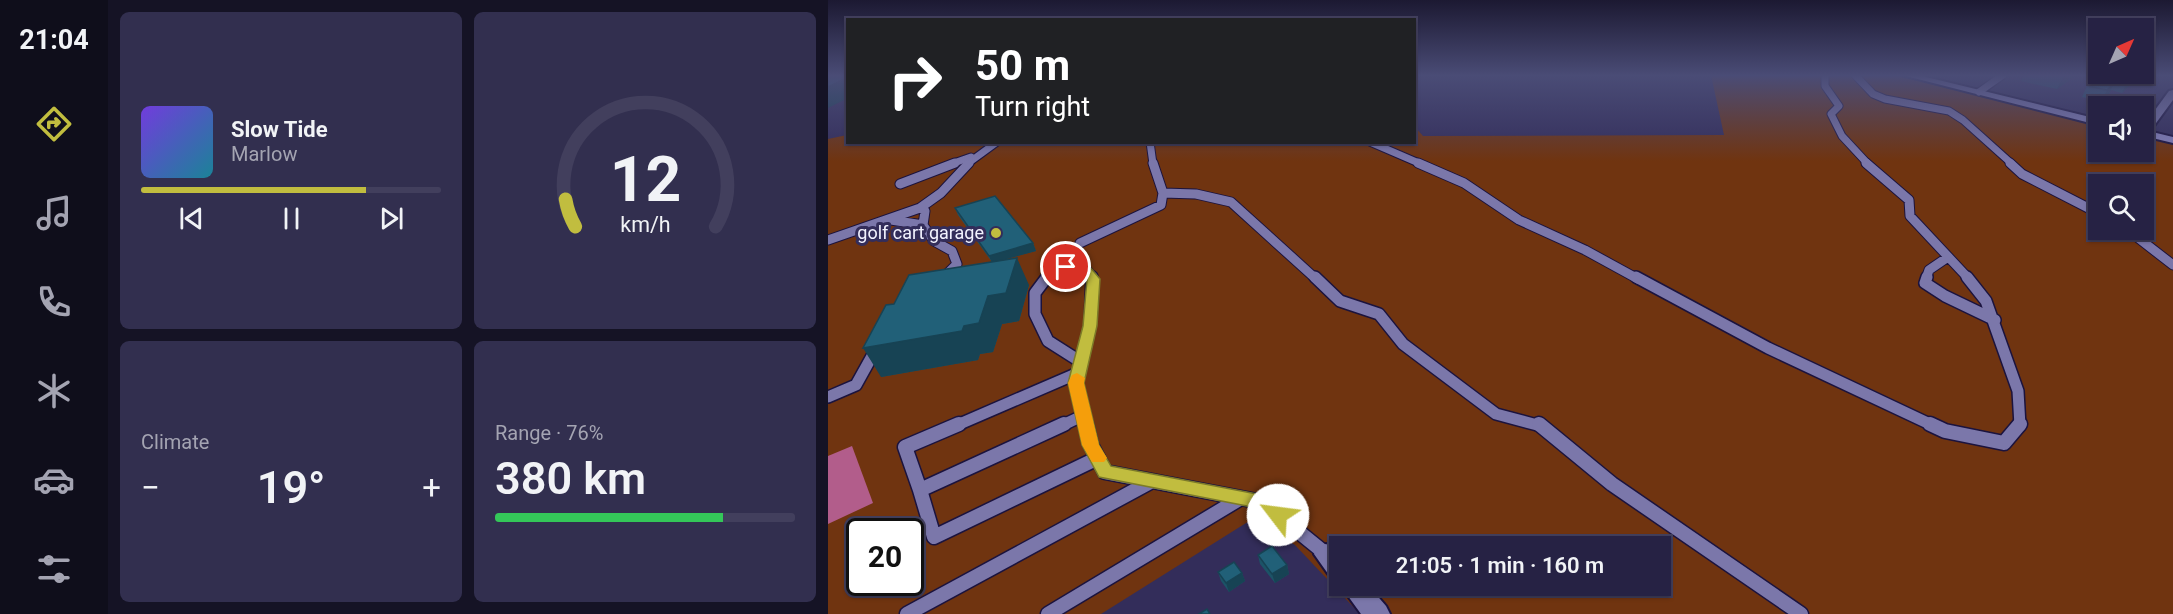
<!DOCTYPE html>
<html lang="en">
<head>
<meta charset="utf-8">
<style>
	body { margin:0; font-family:Roboto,sans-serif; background:#322f4f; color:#f1f3f6; height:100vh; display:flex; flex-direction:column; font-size:22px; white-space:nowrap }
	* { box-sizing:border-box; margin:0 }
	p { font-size:20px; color:#a4a4b2 }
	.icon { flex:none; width:33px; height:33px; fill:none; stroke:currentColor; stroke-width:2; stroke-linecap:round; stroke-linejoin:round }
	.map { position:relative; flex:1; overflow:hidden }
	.side { display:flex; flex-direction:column; gap:12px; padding:12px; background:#151325; width:720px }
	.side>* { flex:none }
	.top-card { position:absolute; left:18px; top:18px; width:570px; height:126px; border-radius:0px; box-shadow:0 2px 4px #0004,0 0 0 2px #423f5d; background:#202124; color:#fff; overflow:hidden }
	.needle { width:39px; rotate:45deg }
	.fabs { position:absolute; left:1260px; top:18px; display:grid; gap:12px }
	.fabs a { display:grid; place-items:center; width:66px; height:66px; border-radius:0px; background:#262244; box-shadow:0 2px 4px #0004,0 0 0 2px #423f5d; font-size:30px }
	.speed { position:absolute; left:18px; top:518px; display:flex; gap:12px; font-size:30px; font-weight:700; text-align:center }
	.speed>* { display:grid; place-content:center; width:78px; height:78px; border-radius:50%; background:#262244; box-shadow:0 2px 4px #0004,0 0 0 2px #423f5d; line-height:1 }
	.speed .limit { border:3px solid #111; border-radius:9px; background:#fff; color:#111 }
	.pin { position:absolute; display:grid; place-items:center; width:51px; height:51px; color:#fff; margin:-26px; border:3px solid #fff; border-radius:50%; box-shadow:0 2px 6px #0007 }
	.me { position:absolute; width:66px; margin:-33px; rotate:300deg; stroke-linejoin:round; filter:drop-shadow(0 0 4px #0008) }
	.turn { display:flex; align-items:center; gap:21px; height:126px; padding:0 30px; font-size:27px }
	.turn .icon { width:78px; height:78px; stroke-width:2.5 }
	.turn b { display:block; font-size:42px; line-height:51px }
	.big { font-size:45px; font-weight:600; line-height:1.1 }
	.side .tile { flex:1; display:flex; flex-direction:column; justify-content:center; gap:9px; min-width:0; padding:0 21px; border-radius:9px; background:#322f4f }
	.side .dial { align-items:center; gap:0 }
	.dial svg { height:156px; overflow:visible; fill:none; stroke:#423f5d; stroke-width:7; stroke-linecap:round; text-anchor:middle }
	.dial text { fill:#f1f3f6; stroke:none }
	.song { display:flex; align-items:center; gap:18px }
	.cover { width:72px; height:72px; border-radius:9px; background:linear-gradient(135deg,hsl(260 70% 55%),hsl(190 70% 35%)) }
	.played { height:6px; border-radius:3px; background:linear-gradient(90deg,#c1bd3f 75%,#423f5d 75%) }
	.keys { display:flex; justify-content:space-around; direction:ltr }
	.heat { display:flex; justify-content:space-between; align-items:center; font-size:33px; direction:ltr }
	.charge { height:9px; border-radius:4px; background:linear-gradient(90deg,#34c759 76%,#423f5d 0) }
	.side .tiles { flex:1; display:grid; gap:12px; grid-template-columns:repeat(2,1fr) }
	.trip { position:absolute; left:501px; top:536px; width:342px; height:60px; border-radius:0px; background:#262244; box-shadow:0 2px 4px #0004,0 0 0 2px #423f5d; font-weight:600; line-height:60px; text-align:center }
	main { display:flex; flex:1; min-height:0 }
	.tab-bar { display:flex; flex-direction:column; width:108px; justify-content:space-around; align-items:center; background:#0f0e1b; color:#a4a4b2 }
	.tab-bar .icon { width:42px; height:42px }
	.tab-bar .active { color:#c1bd3f }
	.tab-bar b { font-size:27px; color:#f1f3f6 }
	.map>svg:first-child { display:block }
	.green { fill:#703410; fill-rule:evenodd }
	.water { fill:#b25d8b }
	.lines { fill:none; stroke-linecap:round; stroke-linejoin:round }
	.service-far3-casing { stroke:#1b133e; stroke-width:9 }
	.service-far2-casing { stroke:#1b133e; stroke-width:11 }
	.service-far1-casing { stroke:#1b133e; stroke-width:14 }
	.service-casing { stroke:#1b133e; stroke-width:17 }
	.minor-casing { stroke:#1b133e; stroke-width:4 }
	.secondary-casing { stroke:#1b133e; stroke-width:4 }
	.service-far3 { stroke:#7b77aa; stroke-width:7 }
	.service-far2 { stroke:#7b77aa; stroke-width:9 }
	.service-far1 { stroke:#7b77aa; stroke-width:11 }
	.service { stroke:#7b77aa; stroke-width:14 }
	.minor { fill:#7b77aa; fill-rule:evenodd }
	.secondary { fill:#8783bc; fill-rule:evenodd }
	.wall { fill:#1c5367 }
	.shaded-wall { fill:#174354 }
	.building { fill:#216078; stroke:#174354; stroke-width:1.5 }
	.route { fill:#c1bd3f; stroke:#7d7b29; stroke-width:1.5 }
	.slow { fill:#f59e0b }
	.poi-dot { fill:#c1bd3f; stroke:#332d5a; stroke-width:2 }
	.labels { text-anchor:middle; stroke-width:6; stroke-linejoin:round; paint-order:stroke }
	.poi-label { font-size:18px; fill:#f2f2fe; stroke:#332d5a; text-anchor:end }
</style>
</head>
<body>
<main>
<nav class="tab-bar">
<b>21:04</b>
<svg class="icon active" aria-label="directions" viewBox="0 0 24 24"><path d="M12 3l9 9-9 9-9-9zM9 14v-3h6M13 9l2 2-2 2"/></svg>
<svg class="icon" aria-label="music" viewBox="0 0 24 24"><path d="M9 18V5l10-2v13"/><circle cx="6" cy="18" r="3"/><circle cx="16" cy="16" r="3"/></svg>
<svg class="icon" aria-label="phone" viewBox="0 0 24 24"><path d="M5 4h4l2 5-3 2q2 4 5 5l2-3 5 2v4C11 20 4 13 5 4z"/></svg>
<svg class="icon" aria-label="climate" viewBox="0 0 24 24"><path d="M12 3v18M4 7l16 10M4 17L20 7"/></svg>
<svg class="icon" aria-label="car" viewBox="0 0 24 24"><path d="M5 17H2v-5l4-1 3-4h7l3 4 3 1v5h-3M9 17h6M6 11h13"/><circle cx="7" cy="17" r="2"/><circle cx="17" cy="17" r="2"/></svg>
<svg class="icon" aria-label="filters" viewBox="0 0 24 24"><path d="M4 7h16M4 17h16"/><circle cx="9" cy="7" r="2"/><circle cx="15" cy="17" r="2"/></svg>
</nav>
<section class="side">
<div class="tiles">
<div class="tile">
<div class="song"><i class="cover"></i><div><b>Slow Tide</b><p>Marlow</p></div></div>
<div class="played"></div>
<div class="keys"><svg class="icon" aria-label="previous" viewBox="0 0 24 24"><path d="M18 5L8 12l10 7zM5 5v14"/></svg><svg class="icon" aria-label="pause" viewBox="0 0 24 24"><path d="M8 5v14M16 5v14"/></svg><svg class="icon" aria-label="next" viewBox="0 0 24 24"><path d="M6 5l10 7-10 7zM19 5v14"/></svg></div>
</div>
<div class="tile dial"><svg viewBox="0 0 100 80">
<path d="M14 69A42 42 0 1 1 86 69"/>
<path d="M14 69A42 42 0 0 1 9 55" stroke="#c1bd3f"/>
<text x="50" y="56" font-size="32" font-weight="700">12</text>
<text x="50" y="72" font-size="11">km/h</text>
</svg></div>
<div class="tile"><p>Climate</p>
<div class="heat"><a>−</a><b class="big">19°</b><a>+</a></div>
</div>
<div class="tile"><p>Range · 76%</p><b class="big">380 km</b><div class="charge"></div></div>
</div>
</section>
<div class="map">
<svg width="1345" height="614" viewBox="0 0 1345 614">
	<rect width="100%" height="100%" fill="#332d5a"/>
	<path class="green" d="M883,75H1067L1270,126V152H1316V137L1345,144V614H532L467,545L426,518L273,614H0V139L19,135L20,142H586L587,127L595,136L896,135ZM1270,184H1316V230H1270ZM32,531H82V582H32ZM512,546H832V585H512Z"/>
	<path class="water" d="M24,446L45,503L0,524V456Z"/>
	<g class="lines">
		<g class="service-far3-casing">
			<path id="service-far3" d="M997,75V86L1011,106L1003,114L1014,136L1040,164
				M1027,75L1045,94L1057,99L1121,111L1135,120L1184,164
				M1151,92L1175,75
				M322,142L325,164
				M542,142L593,164
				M123,164L143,157
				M139,164L169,142"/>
		</g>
		<g class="service-far2-casing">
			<path id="service-far2" d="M590,163L636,183L691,220L757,250L810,279
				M1038,163L1081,200L1082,216L1141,279
				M1182,163L1194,174L1270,213
				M72,184L127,163
				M335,193L368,194L403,202L488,279
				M92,208L97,211L95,225L106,241L124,251L129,264L115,278
				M63,220L95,225
				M1300,230L1345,265
				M0,240L92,208L113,193L141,163
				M252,243L333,205L335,193L325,163
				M218,279L223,272L253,263L266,279
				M1098,279L1101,270L1120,257"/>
		</g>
		<g class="service-far1-casing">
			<path id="service-far1" d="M219,277L207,293V314L220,341L253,362
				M487,277L512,301L551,314L575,344L668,414L713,426
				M808,277L940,348L1106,426
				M1099,277L1097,283L1117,296L1167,320
				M1139,277L1158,301L1190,391L1192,426
				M0,397L28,385L48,349
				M127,426L250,373
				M233,426L256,415
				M258,426L248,383L262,326L264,277"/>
		</g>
		<g class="service-casing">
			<path id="service" d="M131,424L77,447L92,490L236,424
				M258,424L263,445L277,472L434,502L498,554
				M711,424L784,484L973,614
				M1102,424L1117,431L1176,443L1192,424
				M92,490L106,537L270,458
				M79,614L324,481
				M220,614L413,498"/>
		</g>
		<g class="minor-casing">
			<path id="minor" d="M1345,90V100L1320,134L1316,135V125L1341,91Z
				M498,544L512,552V581L503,578L486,554L490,547Z
				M512,585H540L558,606L562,614H533Z"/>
		</g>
		<g class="secondary-casing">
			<path id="secondary" d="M1074,75H1090L1270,119V125Z
				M1316,130L1345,137V143L1316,136Z"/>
		</g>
		<use href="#service-far3" class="service-far3"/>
		<use href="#service-far2" class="service-far2"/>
		<use href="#service-far1" class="service-far1"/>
		<use href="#service" class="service"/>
		<use href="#minor" class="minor"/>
		<use href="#secondary" class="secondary"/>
	</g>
	<path class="wall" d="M1195,75H1248L1229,89L1193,81Z
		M1306,75L1301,86L1294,93L1283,90L1281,94L1274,101L1254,97L1259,86L1268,79L1269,76Z
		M127,208L205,243L208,251L170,261L201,285L191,321L174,324L165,352L152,354L150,360L53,377L66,304L164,262L130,215Z
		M430,555L459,565L461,574L447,583L432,564Z
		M390,572L414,573L417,581L401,592L393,581Z"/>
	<path class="shaded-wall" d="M0,75H20V98L0,108Z
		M1236,75H1248L1229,89Z
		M1306,75L1301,86L1294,93L1299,82Z
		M1286,83L1281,94L1274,101L1279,90Z
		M205,243L208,251L164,263L161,256Z
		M189,258L201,285L191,321L174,324L165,352L152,354L150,360L53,377L35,348L136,326Z
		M459,565L461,574L447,583L444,574Z
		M414,573L417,581L401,592L398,583Z"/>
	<path class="building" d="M0,75H20V77L0,87Z
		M1270,75H1306L1299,82L1269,76Z
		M1266,79L1286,83L1279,90L1259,86Z
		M167,196L205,243L161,256L127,208Z
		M189,258L178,293L160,296L151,323L136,326L134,331L35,348L58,305L66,304L81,275Z
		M444,546L459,565L444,574L430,555Z
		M406,562L414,573L398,583L390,572Z
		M379,609L382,614H371Z"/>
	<linearGradient id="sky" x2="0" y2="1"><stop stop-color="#1c1932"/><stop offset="0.47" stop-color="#4a4c76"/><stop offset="1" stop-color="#4a4c76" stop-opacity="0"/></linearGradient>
	<rect width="1345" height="161" fill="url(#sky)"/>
	<path class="route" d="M253,259L257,261L272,279L269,326L256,383L271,445L283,466L434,495L457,510L459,515L457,521C444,525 438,516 429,508L271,477L254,445L240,383L255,326L259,279L250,268L238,271L231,267Z"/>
	<path class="slow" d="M249,373L257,378L256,383L271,445L279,458L276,462H264L254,445L240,383L244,375Z"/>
	<circle class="poi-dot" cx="168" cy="233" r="6"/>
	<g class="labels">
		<g class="poi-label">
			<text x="156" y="239">golf cart garage</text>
		</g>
	</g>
</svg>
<div class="fabs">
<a><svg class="needle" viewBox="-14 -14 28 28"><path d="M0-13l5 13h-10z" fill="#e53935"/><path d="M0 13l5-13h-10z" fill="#a4a4b2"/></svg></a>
<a><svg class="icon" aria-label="sound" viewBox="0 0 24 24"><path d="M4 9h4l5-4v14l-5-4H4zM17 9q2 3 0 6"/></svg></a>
<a><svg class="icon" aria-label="search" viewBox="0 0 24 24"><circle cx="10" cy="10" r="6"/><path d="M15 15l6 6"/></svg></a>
</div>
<div class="speed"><div class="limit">20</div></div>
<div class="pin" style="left:238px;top:267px;background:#d93025"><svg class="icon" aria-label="arrive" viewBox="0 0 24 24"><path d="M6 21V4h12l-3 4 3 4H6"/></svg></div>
<svg class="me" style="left:450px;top:515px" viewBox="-20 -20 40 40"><circle r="19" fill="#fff"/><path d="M0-13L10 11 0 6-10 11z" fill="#c1bd3f"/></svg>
<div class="trip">21:05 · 1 min · 160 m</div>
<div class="top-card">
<div class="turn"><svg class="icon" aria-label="right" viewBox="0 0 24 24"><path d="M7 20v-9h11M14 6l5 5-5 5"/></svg><div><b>50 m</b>Turn right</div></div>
</div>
</div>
</main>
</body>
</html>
